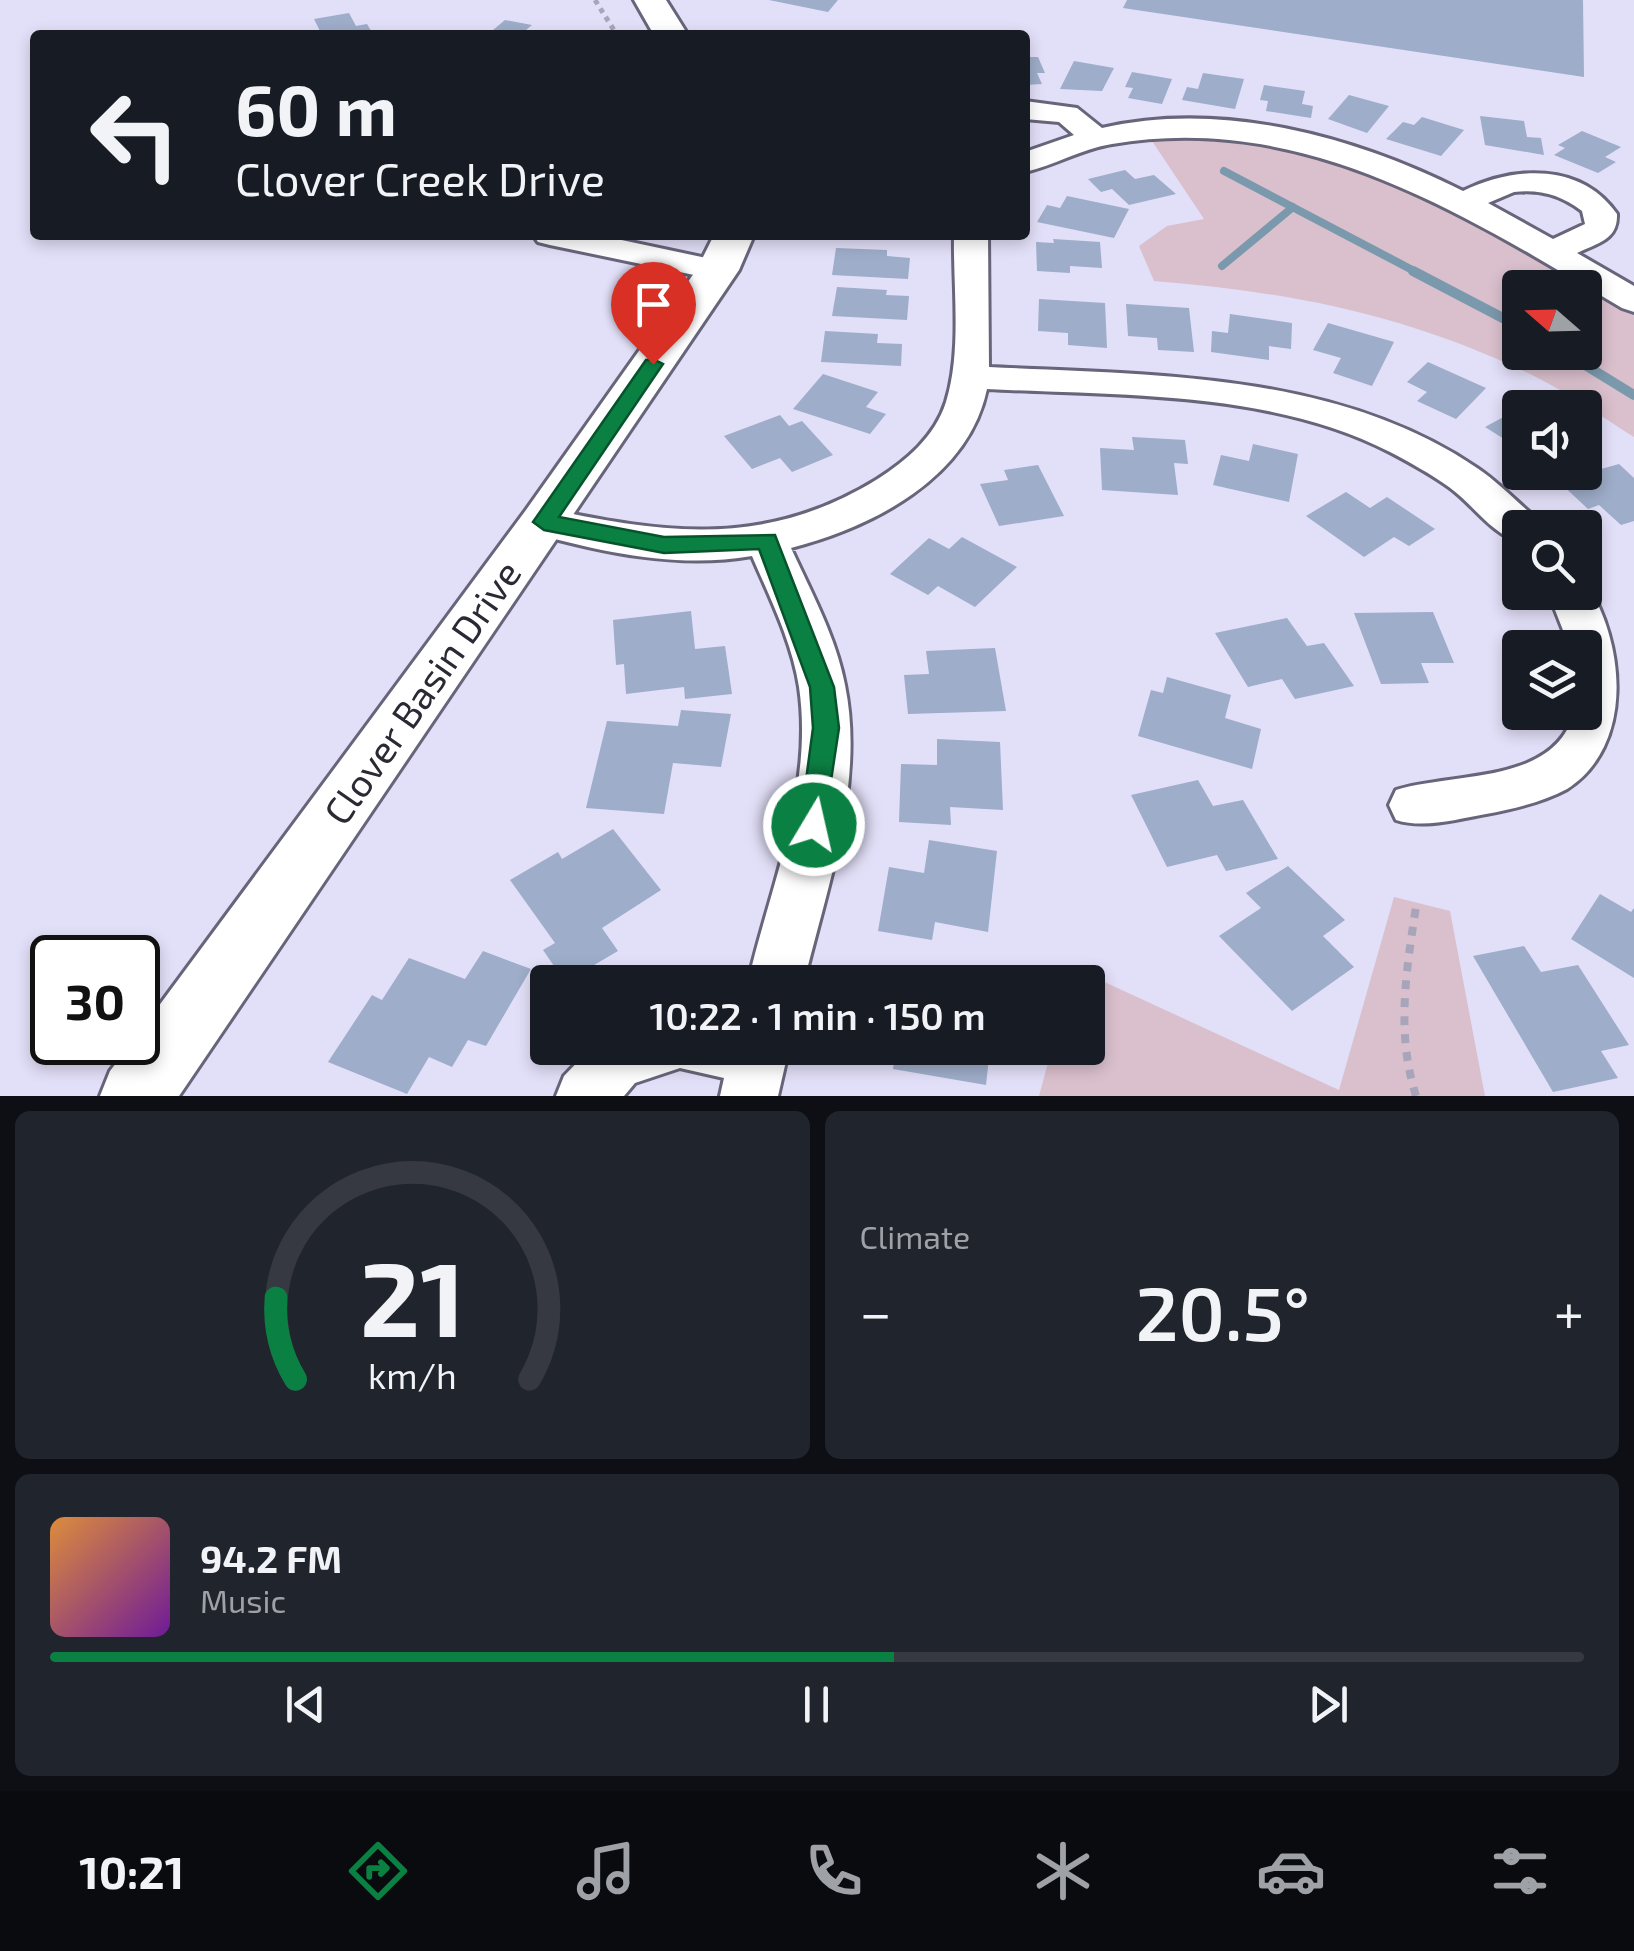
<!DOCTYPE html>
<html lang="en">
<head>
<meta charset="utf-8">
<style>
	body { margin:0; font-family:"Exo 2",sans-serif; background:#20242c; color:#f1f3f6; height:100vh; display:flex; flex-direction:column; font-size:38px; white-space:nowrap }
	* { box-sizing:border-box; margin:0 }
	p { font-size:32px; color:#9ea1a6 }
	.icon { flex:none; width:55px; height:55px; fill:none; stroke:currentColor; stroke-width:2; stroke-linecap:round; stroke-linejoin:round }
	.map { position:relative; height:1096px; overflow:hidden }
	.sheet { display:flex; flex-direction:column; gap:15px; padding:15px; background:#0d0f14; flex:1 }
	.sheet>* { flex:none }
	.hud { position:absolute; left:30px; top:30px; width:1000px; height:210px; border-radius:10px; box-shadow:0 5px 15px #0003; background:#171b24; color:#f1f3f6; overflow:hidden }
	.needle { width:65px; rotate:290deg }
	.fabs { position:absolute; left:1502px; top:270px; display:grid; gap:20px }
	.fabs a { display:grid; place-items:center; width:100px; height:100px; border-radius:10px; background:#171b24; box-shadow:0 5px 15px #0003; font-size:50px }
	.speed { position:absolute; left:30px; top:935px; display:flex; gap:20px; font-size:50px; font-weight:700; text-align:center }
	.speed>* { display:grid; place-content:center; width:130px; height:130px; border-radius:50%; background:#171b24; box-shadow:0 5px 15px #0003; line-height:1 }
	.speed .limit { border:5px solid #111; border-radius:15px; background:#fff; color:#111 }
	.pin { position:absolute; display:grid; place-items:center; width:85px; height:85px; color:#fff; margin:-102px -42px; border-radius:50% 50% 50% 0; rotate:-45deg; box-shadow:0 0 10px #0007 }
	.pin .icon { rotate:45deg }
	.me { position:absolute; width:110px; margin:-55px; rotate:9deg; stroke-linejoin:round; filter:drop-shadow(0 0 8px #0008) }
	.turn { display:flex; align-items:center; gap:35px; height:210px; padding:0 40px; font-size:45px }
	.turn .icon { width:130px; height:130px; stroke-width:2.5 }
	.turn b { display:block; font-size:70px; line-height:85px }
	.big { font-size:75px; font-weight:600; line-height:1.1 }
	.sheet .card { flex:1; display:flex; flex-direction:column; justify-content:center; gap:15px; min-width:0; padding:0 35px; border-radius:15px; background:#20242c }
	.sheet .dial { align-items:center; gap:0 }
	.dial svg { height:260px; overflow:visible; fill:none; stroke:#363941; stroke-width:7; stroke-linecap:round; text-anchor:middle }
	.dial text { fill:#f1f3f6; stroke:none }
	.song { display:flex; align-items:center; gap:30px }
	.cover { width:120px; height:120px; border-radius:15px; background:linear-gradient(135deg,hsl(30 70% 55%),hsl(280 70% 35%)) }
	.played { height:10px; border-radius:5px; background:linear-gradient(90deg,#0b8043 55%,#363941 55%) }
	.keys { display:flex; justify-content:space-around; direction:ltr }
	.heat { display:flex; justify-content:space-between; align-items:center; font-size:55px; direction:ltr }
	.sheet .tiles { flex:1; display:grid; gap:15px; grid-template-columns:1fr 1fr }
	.card:last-child { grid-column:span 2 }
	.trip { position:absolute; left:530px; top:965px; width:575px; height:100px; border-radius:10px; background:#171b24; box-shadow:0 5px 15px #0003; font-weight:600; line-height:100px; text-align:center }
	.tab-bar { display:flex; height:160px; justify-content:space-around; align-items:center; background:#090b0e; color:#9ea1a6 }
	.tab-bar .icon { width:70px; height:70px }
	.tab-bar .current { color:#0b8043 }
	.tab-bar b { font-size:45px; color:#f1f3f6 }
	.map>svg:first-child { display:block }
	.green { fill:#dac0cd; fill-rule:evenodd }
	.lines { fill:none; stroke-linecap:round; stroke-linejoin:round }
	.stream-far1 { stroke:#7b99ac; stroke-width:8 }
	.stream { stroke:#7b99ac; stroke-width:10 }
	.building { fill:#9eadc9 }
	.minor-casing { stroke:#68657b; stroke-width:6 }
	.tertiary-casing { stroke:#68657b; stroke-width:6 }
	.path-far1 { stroke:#a8a5ba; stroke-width:5; stroke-dasharray:5 5; stroke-linecap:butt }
	.path { stroke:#a8a5ba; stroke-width:8; stroke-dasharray:9 9; stroke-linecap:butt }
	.minor { fill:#fff; fill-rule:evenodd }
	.tertiary { fill:#fff; fill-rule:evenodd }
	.route { fill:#0b8043; stroke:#07532c; stroke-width:2.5 }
	.labels { text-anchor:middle; stroke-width:8; stroke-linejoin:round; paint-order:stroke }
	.street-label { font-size:38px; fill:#2b2933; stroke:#fff }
</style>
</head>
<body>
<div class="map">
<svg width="1634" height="1096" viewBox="0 0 1634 1096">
	<rect width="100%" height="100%" fill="#e2dff8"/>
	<path class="green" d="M1144,129L1334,150L1634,301V437C1602,417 1570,394 1536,377C1409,315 1292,292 1154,281L1139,246L1167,226L1204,219ZM1520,288H1585V352H1520Z
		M1394,897L1450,911L1485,1096H1039L1052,1048H1088V982H1070L1074,968L1339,1090Z"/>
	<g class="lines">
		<path class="stream-far1" d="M1224,171L1418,273
			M1222,266L1293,207"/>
		<path class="stream" d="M1413,271L1520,327
			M1564,352L1634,395"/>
	</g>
	<path class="building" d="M769,0H838L828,12Z
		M1127,0H1583L1584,77L1123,8Z
		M349,13L356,26L367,24L373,34L311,35L320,31L314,19Z
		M505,20L532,25L520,35H487Z
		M1025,57H1038L1045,73H1037L1042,84L1025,85Z
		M1074,61L1114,68L1102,91L1060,89Z
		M1132,72L1172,79L1162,104L1128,98L1133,88L1125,87Z
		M1203,73L1244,79L1235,109L1182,100L1187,87L1198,89Z
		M1264,85L1305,91L1302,104L1313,106L1311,118L1266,111L1268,101L1260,100Z
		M1349,95L1389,106L1367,133L1328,119Z
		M1480,116L1524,121L1527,137L1541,138L1544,155L1485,145Z
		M1422,117L1464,130L1441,156L1386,139L1403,122L1414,125Z
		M1582,131L1621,147L1605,157L1616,162L1598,173L1554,155L1565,148L1558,145Z
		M1125,170L1135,179L1154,175L1176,194L1129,205L1112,189L1101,192L1088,179Z
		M1067,196L1129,209L1114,238L1037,222L1047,205L1060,208Z
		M1053,239L1100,242L1102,268L1070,266V273L1037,271L1036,242L1054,243Z
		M836,248L887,250V256L910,258L908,279L832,275Z
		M837,287L887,290L886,295L909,296L907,320L832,316Z
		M1039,299L1105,303L1107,348L1068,345V333L1038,331Z
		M1126,304L1189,308L1194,352L1158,350L1157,338L1128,336Z
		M1230,314L1292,323L1291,349L1269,346V360L1211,352L1212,331L1228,333Z
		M1328,323L1394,342L1372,386L1333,373L1341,358L1313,350Z
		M825,331L878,334L877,343L902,344L901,366L821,362Z
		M1428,362L1486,388L1456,419L1417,401L1427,392L1407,382Z
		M823,374L878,392L866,407L886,414L870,434L793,409Z
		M1520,408V449L1485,427Z
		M780,415L789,426L802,421L833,455L792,472L780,458L752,469L724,436Z
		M1132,437L1185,440L1188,464L1174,463L1178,495L1102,490L1100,448L1134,450Z
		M1253,444L1298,454L1289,502L1213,485L1221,455L1249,461Z
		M1619,464L1634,478V521L1621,525L1599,505L1588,509L1558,481Z
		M1038,465L1064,516L999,526L980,484L1008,480L1004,470Z
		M1346,492L1370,508L1387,497L1435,529L1409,546L1394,537L1364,557L1306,516Z
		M962,537L1017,567L975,607L938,586L928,595L890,574L929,538L949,549Z
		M691,611L695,649L725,646L732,694L685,699L684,687L626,694L624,664L616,665L613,620Z
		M1433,612L1454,663H1421L1429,683L1381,684L1354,613Z
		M1287,618L1307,646L1324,643L1354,686L1295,699L1282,679L1248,687L1215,633Z
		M995,648L1006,711L908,714L904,675L929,674L926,651Z
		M1167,677L1231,695L1225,718L1261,729L1252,769L1138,736L1151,690L1163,693Z
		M681,710L731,714L721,767L673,763L664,814L586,808L607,721L678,726Z
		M937,739L1000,742L1003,810L950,807L951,825L899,822L901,764L937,765Z
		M1198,780L1213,806L1243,800L1278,859L1226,871L1217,855L1167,867L1131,795Z
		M613,829L661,890L602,928L618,951L565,982L543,950L555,943L510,880L558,852L562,859Z
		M929,840L997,851L988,932L935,922L932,940L878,931L889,867L924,873Z
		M1288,866L1345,920L1323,936L1354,967L1292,1011L1219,936L1261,908L1246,893Z
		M1600,894L1631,912L1634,908V978L1571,939Z
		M1524,946L1541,972L1578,965L1629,1045L1601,1051L1618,1078L1553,1092L1473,956Z
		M483,951L531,969L486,1046L468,1040L452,1067L429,1057L407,1094L328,1062L372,995L382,1000L409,958L465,979Z
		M876,967L955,980L954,982H873Z
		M896,1048H990L986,1085L893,1069Z"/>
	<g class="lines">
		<g class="minor-casing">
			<path id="minor" d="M1025,101L1077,108L1102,128C1223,100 1356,137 1463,191C1514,166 1581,162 1617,214C1618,240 1598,243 1577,253L1634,286V312L1622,308C1465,215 1304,111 1112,144C1081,149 1055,165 1025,172V152L1074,135L1059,122L1025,119ZM1514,192C1540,189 1561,195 1582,211L1585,224L1553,239L1488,203Z
				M533,235H598L730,263L735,270L730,277L718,280L550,245L538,242Z
				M954,235H988L989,367C1153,375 1336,372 1477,468C1498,482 1517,502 1536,518L1542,528H1520V542C1491,534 1473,504 1449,487C1431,474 1409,462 1390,452C1270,390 1118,396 987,389C968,479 872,527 791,548C811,592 836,637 845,685C865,783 827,887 804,982H748C770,886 814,789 799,687C792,642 770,598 752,556C677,569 601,552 529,532L523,522L529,512L544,508C665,534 765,548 876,480C906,461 935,437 946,402C962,350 953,289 954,235Z
				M1585,581C1626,644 1634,746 1567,789C1543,802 1513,809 1486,814C1457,819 1424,829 1396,820L1389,805L1396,790C1452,772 1556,785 1574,712H1585V648H1570L1548,592H1585Z
				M591,1048H789L778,1096H720L724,1078L680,1068L635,1083L624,1096H556L564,1076Z"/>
		</g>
		<g class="tertiary-casing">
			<path id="tertiary" d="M634,0H666L688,35H654Z
				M714,235H754L739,270L179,1096H100L110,1071L132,1042H138V1034L526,510L697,269Z"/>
		</g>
		<path class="path-far1" d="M595,0L617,35"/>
		<path class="path" d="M1416,1096C1395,1030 1407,967 1417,900"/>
		<use href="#minor" class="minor"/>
		<use href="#tertiary" class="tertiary"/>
	</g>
	<path class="route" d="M653,359L663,364L559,517L664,537L775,535L834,687L839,728L823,833L814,836L804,833L800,825L813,728L810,687L759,549L664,553L544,530L533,522L646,360Z"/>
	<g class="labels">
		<g class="street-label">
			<text transform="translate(423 693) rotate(-55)" y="13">Clover Basin Drive</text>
		</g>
	</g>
</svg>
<div class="fabs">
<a><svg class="needle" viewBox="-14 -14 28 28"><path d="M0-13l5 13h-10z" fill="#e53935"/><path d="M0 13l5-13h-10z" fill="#9ea1a6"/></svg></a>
<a><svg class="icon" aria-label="sound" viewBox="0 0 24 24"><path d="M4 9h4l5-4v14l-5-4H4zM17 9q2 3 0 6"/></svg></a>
<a><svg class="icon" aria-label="search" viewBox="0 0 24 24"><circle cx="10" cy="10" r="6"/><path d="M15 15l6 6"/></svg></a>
<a><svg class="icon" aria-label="layers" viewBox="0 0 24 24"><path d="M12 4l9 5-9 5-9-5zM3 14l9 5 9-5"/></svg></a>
</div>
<div class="speed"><div class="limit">30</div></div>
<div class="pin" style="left:653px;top:364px;background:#d93025"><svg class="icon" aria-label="arrive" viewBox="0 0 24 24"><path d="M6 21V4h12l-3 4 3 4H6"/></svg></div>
<svg class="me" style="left:814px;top:825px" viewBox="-20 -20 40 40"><circle r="17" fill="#0b8043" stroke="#fff" stroke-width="3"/><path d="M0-11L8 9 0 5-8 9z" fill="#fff"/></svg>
<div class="trip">10:22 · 1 min · 150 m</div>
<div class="hud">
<div class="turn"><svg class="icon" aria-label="left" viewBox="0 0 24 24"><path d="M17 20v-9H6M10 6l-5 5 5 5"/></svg><div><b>60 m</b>Clover Creek Drive</div></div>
</div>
</div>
<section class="sheet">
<div class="tiles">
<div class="card dial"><svg viewBox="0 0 100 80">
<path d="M14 69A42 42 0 1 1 86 69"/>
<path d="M14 69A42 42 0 0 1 8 44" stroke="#0b8043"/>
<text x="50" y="56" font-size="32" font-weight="700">21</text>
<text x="50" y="72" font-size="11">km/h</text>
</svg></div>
<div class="card"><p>Climate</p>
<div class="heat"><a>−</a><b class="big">20.5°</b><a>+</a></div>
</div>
<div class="card">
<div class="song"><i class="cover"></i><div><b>94.2 FM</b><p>Music</p></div></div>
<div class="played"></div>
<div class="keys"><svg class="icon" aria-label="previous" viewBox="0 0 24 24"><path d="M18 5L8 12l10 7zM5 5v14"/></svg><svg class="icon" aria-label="pause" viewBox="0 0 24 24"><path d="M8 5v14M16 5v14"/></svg><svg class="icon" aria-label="next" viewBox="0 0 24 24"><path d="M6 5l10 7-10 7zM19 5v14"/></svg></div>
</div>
</div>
</section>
<nav class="tab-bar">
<b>10:21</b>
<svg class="icon current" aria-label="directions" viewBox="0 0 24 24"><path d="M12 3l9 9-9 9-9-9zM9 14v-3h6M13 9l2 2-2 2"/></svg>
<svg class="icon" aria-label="music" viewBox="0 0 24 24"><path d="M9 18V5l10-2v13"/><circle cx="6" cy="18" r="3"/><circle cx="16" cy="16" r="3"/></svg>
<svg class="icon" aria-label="phone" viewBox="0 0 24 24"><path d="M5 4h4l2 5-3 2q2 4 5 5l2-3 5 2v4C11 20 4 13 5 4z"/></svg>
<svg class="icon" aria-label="climate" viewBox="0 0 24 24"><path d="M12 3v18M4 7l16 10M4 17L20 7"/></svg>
<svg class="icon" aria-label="car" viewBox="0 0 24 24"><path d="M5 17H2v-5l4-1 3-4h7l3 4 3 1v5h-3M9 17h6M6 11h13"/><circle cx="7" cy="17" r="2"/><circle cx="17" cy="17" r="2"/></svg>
<svg class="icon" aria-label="filters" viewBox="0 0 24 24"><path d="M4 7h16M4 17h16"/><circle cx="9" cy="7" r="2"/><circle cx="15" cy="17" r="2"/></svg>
</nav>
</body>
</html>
